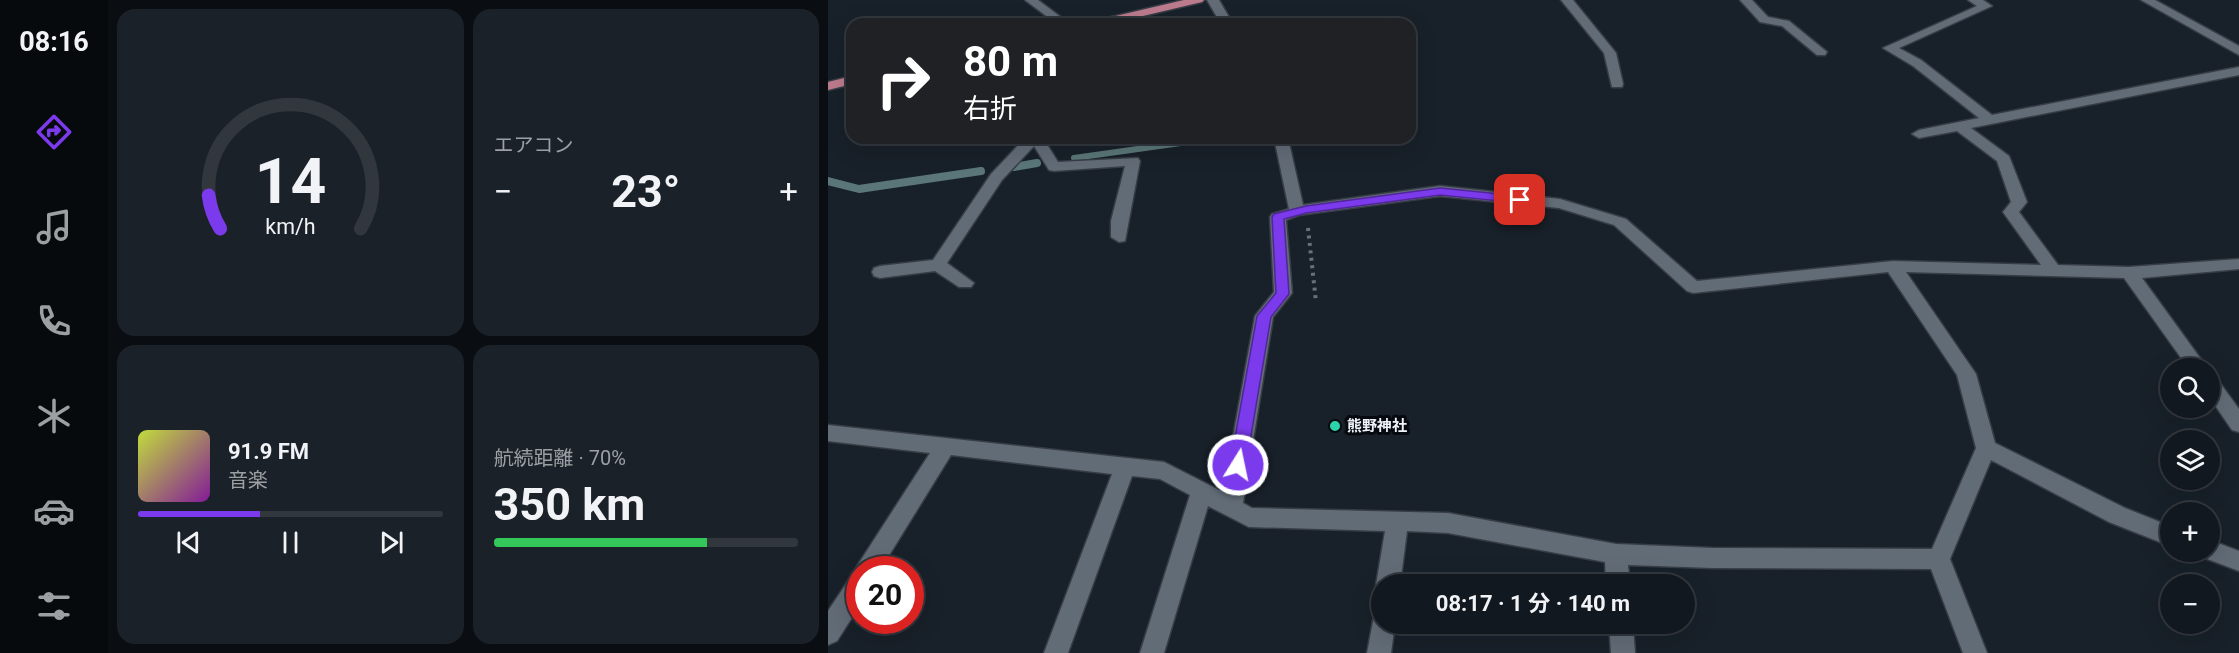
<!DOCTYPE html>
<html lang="ja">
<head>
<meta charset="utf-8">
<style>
	body { margin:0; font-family:Roboto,"Noto Sans JP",sans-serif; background:#1b2128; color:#f1f3f6; height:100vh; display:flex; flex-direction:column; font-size:22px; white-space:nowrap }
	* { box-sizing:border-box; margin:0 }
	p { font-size:20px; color:#9ca0a4 }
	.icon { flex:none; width:33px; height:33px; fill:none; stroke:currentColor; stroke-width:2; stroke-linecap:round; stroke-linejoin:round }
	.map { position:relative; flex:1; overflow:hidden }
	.sheet { display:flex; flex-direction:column; gap:9px; padding:9px; background:#0a0d11; width:720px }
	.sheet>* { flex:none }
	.guide { position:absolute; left:18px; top:18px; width:570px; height:126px; border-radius:18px; box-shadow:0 6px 24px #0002,0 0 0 2px #31373d; background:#202124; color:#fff; overflow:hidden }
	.controls { position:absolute; left:1332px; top:358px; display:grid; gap:12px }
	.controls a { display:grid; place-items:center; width:60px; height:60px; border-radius:50%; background:#12181f; box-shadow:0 6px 24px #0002,0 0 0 2px #31373d; font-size:30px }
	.speed { position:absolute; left:18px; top:556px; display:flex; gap:12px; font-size:30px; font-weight:700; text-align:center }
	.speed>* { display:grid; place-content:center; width:78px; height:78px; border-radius:50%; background:#12181f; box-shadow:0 6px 24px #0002,0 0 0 2px #31373d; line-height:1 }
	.speed .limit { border:9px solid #d22; background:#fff; color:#111 }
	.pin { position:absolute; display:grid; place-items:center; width:51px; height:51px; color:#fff; margin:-26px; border-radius:12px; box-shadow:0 3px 9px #0006 }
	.me { position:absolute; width:66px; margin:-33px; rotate:10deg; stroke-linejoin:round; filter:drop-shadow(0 0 4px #0008) }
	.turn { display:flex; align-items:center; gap:21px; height:126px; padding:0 18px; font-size:27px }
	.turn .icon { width:78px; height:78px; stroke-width:2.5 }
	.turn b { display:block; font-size:42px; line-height:51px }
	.big { font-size:45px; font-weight:700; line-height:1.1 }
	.sheet .widget { flex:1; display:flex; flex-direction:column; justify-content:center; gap:9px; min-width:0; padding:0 21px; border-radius:18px; background:#1b2128 }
	.sheet .dial { align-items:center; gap:0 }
	.dial svg { height:156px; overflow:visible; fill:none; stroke:#31373d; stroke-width:7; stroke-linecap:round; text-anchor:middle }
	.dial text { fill:#f1f3f6; stroke:none }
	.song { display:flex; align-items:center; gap:18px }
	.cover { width:72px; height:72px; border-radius:9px; background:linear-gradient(135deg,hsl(70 70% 55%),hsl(290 70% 35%)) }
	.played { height:6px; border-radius:3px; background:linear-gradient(90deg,#7c3aed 40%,#31373d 40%) }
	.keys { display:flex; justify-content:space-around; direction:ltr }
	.heat { display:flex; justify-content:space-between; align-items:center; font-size:33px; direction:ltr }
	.charge { height:9px; border-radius:4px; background:linear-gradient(90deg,#34c759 70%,#31373d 0) }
	.sheet .tiles { flex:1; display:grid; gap:9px; grid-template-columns:repeat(2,1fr) }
	.trip { position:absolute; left:543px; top:574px; width:324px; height:60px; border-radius:30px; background:#12181f; box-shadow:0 6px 24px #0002,0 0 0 2px #31373d; font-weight:700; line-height:60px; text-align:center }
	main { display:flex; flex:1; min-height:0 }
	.tab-bar { display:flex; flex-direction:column; width:108px; justify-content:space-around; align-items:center; background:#070a0c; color:#9ca0a4 }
	.tab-bar .icon { width:42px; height:42px }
	.tab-bar .active { color:#7c3aed }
	.tab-bar b { font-size:27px; color:#f1f3f6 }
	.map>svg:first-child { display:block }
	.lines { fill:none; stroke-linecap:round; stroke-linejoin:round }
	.stream-far1 { stroke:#5a7678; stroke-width:6 }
	.stream { stroke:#5a7678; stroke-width:8 }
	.minor-casing { stroke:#373d45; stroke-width:3 }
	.major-casing { stroke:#373d45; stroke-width:3 }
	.path { stroke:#697178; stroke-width:4; stroke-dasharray:3 4.5; stroke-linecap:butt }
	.minor { fill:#626c77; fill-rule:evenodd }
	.major { fill:#bd7b8e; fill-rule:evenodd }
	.route { fill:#7c3aed; stroke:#51269a; stroke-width:1.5 }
	.poi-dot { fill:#2ad5ac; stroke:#06090d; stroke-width:2 }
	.labels { text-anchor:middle; stroke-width:6; stroke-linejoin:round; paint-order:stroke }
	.poi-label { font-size:15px; font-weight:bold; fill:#edf3f9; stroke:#06090d; text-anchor:start }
</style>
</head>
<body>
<main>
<nav class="tab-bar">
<b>08:16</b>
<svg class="icon active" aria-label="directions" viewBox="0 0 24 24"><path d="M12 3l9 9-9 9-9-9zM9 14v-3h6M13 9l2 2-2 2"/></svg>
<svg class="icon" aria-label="music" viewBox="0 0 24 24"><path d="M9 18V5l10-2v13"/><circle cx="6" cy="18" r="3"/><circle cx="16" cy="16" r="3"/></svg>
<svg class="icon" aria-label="phone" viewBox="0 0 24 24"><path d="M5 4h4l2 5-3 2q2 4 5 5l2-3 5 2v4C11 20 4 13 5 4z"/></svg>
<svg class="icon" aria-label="climate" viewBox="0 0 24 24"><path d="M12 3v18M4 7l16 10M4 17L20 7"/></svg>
<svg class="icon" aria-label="car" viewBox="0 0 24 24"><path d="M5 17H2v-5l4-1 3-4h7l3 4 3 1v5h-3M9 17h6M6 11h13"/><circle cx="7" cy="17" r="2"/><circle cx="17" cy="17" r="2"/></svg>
<svg class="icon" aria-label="filters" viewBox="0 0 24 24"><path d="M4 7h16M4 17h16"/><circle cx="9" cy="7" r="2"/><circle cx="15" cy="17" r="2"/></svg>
</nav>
<section class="sheet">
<div class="tiles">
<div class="widget dial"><svg viewBox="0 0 100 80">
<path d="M14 69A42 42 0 1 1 86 69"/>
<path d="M14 69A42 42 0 0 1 8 52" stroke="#7c3aed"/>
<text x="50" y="56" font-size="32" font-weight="700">14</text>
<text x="50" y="72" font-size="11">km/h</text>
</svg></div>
<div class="widget"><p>エアコン</p>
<div class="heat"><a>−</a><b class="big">23°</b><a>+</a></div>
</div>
<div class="widget">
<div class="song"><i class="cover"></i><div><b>91.9 FM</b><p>音楽</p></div></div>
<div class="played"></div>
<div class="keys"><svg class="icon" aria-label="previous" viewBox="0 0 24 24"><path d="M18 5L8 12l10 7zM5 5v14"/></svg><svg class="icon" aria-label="pause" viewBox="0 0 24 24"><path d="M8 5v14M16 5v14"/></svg><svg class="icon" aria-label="next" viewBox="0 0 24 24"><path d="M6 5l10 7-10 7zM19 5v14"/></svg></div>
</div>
<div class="widget"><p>航続距離 · 70%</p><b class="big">350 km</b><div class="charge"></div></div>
</div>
</section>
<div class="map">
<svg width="1411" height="653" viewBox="0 0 1411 653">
	<rect width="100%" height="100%" fill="#182029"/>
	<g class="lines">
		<path class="stream-far1" d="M246,158L388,138"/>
		<path class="stream" d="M186,167L209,163
			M0,181L31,189L153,171"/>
		<g class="minor-casing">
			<path id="minor" d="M197,0H210L242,24H229Z
				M379,0H391L405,24H393Z
				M733,0H745L788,53L795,84L794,87H784L776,53Z
				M912,0H924L940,17L961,21L999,52L997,55H989L954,26L932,22Z
				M1140,0H1155L1164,6L1071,48L1093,60L1164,115L1411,67V75L1143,128L1181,156L1199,202L1191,212L1230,265L1301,267L1411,259V269L1314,278L1380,369H1361L1296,278L1078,272L1148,374L1167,443L1297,508L1342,526V546L1281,522L1163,460L1122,559L1159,653H1135L1103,569L885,568L800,565L802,585H778L777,562L620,533L579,531L572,585H554V593L548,585L557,531L421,527L380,506L336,653H312L362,495L332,479L304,476L240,653H216L284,474L123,455L52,570H32V605L9,641L0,645V611L24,575L29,573L27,570L31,563L102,453L0,441V425L336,462L395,492L427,316L446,292L442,217L444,214L461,209L446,138H460L475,205L612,186L732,199L798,219L869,281L1065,261L1213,265L1175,212L1183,202L1169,161L1129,131L1091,138L1084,134L1091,130L1151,118L1085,66L1055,48L1149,6ZM612,196L731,208L786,225L859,291L865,293L1060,272L1129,375L1148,448L1104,549L885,548L788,544L620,513L424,508L415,503L445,317L464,293L458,220L471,215Z
				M1313,0H1327L1411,46V55Z
				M197,138H215L230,162L310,158L312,161L297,241L291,242L283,237V221L297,166L226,171L221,170L206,146L174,180L119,263L146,283L143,287H131L107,271L52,278L46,276L44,272L46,268L52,266L105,260L163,174Z
				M1382,377L1389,379L1411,409V432L1404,430L1382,398Z
				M1382,540L1411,551V571L1374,557L1372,552H1382Z
				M554,613V624H567L563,653H539L546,616Z
				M781,624H805L807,653H783Z"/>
		</g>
		<g class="major-casing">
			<path id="major" d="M356,0H376L374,2L281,24H260L262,22Z
				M24,76V84L0,90V82Z"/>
		</g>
		<path class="path" d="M480,228L488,302"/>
		<use href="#minor" class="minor"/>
		<use href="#major" class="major"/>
	</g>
	<path class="route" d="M612,188L692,196L698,200L692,203L612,195L478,213L456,219L461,294L443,317L418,465L416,469L410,471L404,469L402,465L429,316L448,293L444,217L446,214L478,206Z"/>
	<circle class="poi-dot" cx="507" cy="426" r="6"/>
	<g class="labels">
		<g class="poi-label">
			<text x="519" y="431">熊野神社</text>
		</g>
	</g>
</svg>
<div class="controls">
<a><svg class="icon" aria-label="search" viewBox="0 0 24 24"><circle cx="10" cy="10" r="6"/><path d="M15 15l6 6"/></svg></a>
<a><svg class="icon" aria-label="layers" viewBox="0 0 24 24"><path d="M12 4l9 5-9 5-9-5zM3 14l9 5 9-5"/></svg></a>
<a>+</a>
<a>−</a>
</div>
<div class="speed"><div class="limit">20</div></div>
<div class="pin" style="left:692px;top:200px;background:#d93025"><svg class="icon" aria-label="arrive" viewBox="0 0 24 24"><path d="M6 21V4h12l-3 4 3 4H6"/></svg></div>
<svg class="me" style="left:410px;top:465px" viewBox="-20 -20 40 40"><circle r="17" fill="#7c3aed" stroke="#fff" stroke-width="3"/><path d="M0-11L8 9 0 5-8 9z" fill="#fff"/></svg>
<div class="trip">08:17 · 1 分 · 140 m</div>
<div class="guide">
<div class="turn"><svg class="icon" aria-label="right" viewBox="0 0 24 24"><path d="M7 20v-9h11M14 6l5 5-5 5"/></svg><div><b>80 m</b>右折</div></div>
</div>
</div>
</main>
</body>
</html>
